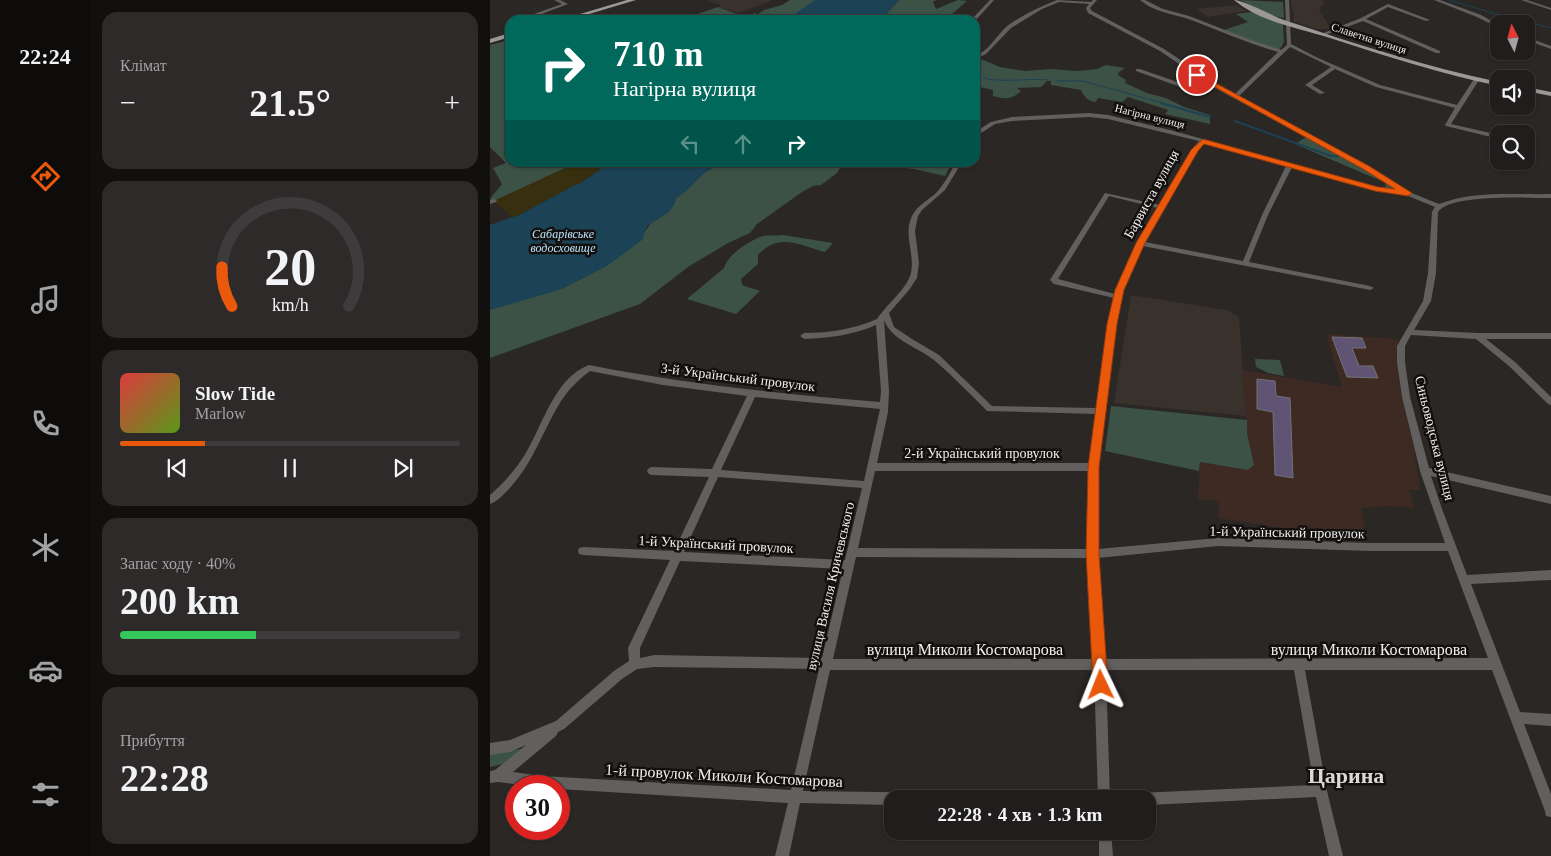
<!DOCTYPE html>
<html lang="uk">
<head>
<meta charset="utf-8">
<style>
	body { margin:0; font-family:Georgia,serif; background:#2d2a29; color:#f1f3f6; height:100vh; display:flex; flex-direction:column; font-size:19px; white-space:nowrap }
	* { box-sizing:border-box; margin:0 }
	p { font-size:16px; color:#a2a2a3 }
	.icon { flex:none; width:28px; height:28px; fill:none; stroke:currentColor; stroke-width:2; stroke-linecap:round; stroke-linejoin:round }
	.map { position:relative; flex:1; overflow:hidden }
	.panel { display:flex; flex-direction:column; gap:12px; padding:12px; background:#12100f; width:400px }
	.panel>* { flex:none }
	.hud { position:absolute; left:15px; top:15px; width:475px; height:152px; border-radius:15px; box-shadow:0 1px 4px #0004,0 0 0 1px #3d3b3b; background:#00695c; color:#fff; overflow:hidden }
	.needle { width:32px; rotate:354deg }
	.fabs { position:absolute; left:1000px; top:15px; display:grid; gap:10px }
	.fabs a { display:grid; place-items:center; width:45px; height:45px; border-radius:10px; background:#201d1c; box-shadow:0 1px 4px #0004,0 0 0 1px #3d3b3b; font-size:25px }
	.speed { position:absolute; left:15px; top:775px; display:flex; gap:10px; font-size:25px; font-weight:700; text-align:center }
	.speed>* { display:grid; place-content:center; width:65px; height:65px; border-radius:50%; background:#201d1c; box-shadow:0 1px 4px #0004,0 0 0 1px #3d3b3b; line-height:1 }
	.speed .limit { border:8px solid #d22; background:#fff; color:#111 }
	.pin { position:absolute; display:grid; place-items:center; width:42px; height:42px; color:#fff; margin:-21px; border:2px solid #fff; border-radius:50%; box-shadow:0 1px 5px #0007 }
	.me { position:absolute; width:55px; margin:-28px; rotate:358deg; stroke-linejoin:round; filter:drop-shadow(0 0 4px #0008) }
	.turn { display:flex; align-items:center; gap:18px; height:105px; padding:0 25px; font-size:22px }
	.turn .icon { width:65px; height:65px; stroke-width:2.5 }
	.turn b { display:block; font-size:35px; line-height:42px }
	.lanes { display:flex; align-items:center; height:48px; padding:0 25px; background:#0003; justify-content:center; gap:25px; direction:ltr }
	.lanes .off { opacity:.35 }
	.big { font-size:38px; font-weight:600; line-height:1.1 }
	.panel .tile { flex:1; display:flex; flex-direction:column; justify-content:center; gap:8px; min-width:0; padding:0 18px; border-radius:15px; background:#2d2a29 }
	.panel .dial { align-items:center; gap:0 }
	.dial svg { height:130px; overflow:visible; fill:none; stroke:#3d3b3b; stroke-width:7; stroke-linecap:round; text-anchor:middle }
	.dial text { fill:#f1f3f6; stroke:none }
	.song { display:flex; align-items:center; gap:15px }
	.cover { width:60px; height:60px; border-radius:8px; background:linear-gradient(135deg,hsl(0 70% 55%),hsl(90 70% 35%)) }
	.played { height:5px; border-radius:2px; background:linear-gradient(90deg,#ea580c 25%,#3d3b3b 25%) }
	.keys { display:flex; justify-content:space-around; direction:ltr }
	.heat { display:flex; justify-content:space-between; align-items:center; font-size:28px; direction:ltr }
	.charge { height:8px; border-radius:4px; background:linear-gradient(90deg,#34c759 40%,#3d3b3b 0) }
	.trip { position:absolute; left:394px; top:790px; width:272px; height:50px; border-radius:15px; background:#201d1c; box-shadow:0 1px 4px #0004,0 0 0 1px #3d3b3b; font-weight:600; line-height:50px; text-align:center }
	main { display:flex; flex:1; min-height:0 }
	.tab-bar { display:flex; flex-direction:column; width:90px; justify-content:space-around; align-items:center; background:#0d0c0b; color:#a2a2a3 }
	.tab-bar .icon { width:35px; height:35px }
	.tab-bar .active { color:#ea580c }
	.tab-bar b { font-size:22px; color:#f1f3f6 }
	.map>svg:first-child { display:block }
	.built { fill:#39312b }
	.medical { fill:#3d2a23 }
	.green { fill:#3c5246 }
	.sand { fill:#372f0e }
	.water { fill:#1c4255 }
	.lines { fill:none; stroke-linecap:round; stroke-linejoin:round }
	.stream-far1 { stroke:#1c4255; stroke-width:1 }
	.stream { stroke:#1c4255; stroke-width:2 }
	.building { fill:#605475; stroke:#737276 }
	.minor { fill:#62605f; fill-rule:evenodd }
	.major { fill:#9b9895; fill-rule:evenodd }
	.route { fill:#ea580c; stroke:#983908 }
	.labels { text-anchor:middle; stroke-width:5; stroke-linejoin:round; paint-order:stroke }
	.far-street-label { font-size:11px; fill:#f1efed; stroke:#12100f }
	.far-water-label { font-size:12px; font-style:italic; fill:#bce2f8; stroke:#12100f }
	.street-label { font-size:14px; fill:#f1efed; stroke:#12100f }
	.near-street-label { font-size:16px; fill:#f1efed; stroke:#12100f }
	.near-district-label { font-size:22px; font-weight:bold; fill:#dcd8d5; stroke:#12100f }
</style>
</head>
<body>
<main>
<nav class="tab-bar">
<b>22:24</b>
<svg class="icon active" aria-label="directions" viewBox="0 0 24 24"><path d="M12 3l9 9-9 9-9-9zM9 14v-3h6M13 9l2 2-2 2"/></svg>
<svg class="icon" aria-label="music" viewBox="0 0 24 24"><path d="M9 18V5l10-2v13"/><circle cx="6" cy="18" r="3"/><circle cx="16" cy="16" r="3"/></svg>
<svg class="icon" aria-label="phone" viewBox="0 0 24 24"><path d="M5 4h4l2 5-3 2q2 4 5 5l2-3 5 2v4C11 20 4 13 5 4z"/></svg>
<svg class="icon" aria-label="climate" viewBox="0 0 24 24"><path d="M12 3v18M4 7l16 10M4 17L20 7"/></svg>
<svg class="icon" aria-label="car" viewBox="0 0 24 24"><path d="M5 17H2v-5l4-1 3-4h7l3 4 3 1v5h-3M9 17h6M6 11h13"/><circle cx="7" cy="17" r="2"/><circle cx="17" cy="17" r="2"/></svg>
<svg class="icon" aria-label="filters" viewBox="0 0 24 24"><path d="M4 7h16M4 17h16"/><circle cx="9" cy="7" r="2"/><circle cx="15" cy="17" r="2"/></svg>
</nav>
<section class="panel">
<div class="tile"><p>Клімат</p>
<div class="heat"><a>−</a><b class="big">21.5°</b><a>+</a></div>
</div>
<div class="tile dial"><svg viewBox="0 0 100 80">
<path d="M14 69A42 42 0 1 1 86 69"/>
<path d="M14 69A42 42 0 0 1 8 45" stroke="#ea580c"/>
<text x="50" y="56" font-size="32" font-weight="700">20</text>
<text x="50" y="72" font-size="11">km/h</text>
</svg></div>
<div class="tile">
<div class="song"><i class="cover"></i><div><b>Slow Tide</b><p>Marlow</p></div></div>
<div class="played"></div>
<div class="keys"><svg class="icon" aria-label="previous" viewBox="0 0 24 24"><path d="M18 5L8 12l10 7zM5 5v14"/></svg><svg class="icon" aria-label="pause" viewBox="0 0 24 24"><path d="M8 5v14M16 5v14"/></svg><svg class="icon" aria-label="next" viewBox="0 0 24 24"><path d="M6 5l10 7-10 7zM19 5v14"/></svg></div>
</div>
<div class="tile"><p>Запас ходу · 40%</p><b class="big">200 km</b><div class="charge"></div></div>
<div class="tile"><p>Прибуття</p><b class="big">22:28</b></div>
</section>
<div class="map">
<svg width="1061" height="856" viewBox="0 0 1061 856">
	<rect width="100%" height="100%" fill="#2a2725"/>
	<path class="built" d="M217,0H283L249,13L228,7L231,5Z
		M801,0H833L834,6H830L831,9L829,10L841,29H826L804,22V11L802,10Z
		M747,5L756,11L718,17L706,9Z
		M641,295L737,310L749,317L756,416L624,403Z"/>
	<path class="medical" d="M836,334L908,339V373L911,394L924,449L930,490H919L924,508L900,506L871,508L877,536L868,537L867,540L728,518L729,504L726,501L708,499L710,462L758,470L764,465L757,433L753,370L852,387Z"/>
	<path class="green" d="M300,0H334L303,20H190L228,7L258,18L264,13L268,14L274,10L292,5Z
		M409,0H446L443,2L446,9L468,0L477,1L455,20H391Z
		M750,0L793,2L794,18L783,16Z
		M761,12L793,24L794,42L789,51L731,31L758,22L746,14Z
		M20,40V162L86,163L4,201L0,199L12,184L3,168L16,163L0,147V45Z
		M491,57V59L510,67L535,71L560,69L587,71L607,69L616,65L635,68L629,72L628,75L636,80L635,83L657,93L676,98L694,107L720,115V124L675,114L678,110L638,97L632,102L608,98L606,102C599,102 594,97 591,90L561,85V81H557L551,87L527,88L531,91C522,100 514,99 503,96V90L485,86V58Z
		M818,136L876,168L905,188L895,189L896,183L805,144Z
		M231,163H353L347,173L331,185L323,186L312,192L267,224L260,233L238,243L198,267L150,304L0,358V296L154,233L161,223L179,211L186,198L196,191L214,173Z
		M372,163H462L455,176L424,169Z
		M293,235L343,243L335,252C309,245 289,232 268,255V264L251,279L252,285L270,291L246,314L197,299L234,268C237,255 260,240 273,236C279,235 286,236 293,235Z
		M765,359L790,360L794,376L778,373L766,367Z
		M621,406L757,420V433L764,465L758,470L710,462L709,471L615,451Z
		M31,749L22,762L0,767V753Z"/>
	<path class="sand" d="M86,163H116L110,167L112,168L89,184H87L23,218L4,201Z"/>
	<path class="water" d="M325,0H409L391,20H296Z
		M116,163H231L214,173L196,191L186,198L184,205L179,212L157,226L152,240L117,266L72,289L0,310V225L29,215L87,184H89L111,169L109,168Z"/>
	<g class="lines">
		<path class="stream-far1" d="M959,0L1013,16
			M1016,17L1061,28
			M485,76L490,77
			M493,78C513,83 536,78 558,80
			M566,81H593L676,104"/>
		<path class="stream" d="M671,103L720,117
			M745,121L841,156H848"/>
	</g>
	<path class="building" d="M842,337L872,338L876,348H862L869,366H883L888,378L857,377Z
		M767,379L785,381L786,396L800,398L803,478L785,475L783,412L767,409Z"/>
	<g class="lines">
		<path class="minor" d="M64,0H70L78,4L49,15L55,20H50L44,16V14L72,4Z
			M500,0H504L485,21L481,20Z
			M567,0L601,2L603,0H607L600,8L602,11L674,49L728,85L745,94L788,52C760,44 732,32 704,21C686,14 665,13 650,0H655L673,9L699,16L761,40L791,50L797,45L795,0H799L801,44L828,58L890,85L967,105L984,79H988L989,80L961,124L1009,135V139L956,126L955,125L965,108L886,87L845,69L822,85L835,93L830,94L815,85L841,67L800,47L749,96L878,167L919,192L949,204C984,190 1024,195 1061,194V198C1039,198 960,194 948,212L946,273L941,301L924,330L988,333H1061V339H996L1025,362L1061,397V405L1058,404L1019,366L986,339L921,335L915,346V362L920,397L939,468L1061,496V504L941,476L952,509L977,575L1061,570V580L981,584L1030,712L1061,714V726L1034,724L1061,794V817L1056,816L1055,811L1002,670H815L837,791L853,856H839L826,797L658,805V799H642L644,795L648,793L824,785L804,670H616L620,799H608L604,670H340L313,791L467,793L471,795L473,799H402V805L310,803L299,856H285L298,803L69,789V786H38L8,782L0,783V771L5,770L36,745L20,752L0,755V743L20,740L66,721L124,671L139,661L138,648L180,560L93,555L89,554L88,551L89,548L93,547L184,551L219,477L162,475L159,474L157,471L159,468L162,467L222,469L257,396L173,385L100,371C88,380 79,389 71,401C52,432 42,467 15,493C11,497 6,502 0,504V495C15,482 27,468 37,451C53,423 66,377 99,365C195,384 292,394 390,402L391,391L386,325C363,335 339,338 314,339L310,336L314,333C340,333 364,329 387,319C396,305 417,289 421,273C425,254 413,234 422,216C427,205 439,200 447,192C455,183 460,173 466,162H472L455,190L432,210L428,216L425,231L429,263L427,278L419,290L399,313L404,327L422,339L449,355L502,406L606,408L624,298L564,284L560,280L615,193L670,205L701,150L709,141L618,119L599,117L522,121L505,124L485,137V132L501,122L522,117L599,113L618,115L680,130L888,187L907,190L874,169L725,88L696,89L646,71V69H650L696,85H720L670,51L598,13L596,8L599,4L569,2L552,9L521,28L496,54L485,59V56C499,51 506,36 517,26C532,15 550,7 567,0ZM714,143L796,166L772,215L753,261L655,242L706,151ZM802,167L888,191L916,195L945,207L942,212L938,273L933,301L907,346V362L912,397L930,471L955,543H880L728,538L608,549V467L621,360L633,290L653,246L880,290L884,288L880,286L759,262L778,215ZM619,196L668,208L648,243L625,294L568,279ZM394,320C402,341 428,347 444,360C463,376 480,394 497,411L606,414L599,463H387L398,412L399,391ZM265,397L390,409L374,481L231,470ZM385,471H598V549L368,548ZM228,477L372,488L355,560L194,552ZM728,546L880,551H958L998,658L615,659L608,558ZM366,557L598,558L604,659H343ZM190,561L353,569L332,658L164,655L150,658V648ZM164,667L329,669L301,790L52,776L23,772L66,736L68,732L74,729L132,679L147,669Z
			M944,0H950L991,15L1009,25V28L987,17Z
			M1031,0H1037L1061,8V10Z
			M898,4L940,20L936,21L898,7L876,19L950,51V53H946L873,21L835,35L831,34L871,18Z
			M1036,37L1061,46V49L1036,40Z
			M4,199L7,201L6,202L0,204V200Z
			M609,831H621L623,856H609Z"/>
		<path class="major" d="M137,0H146L79,20H70Z
			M744,0C754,0 784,17 797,21C866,44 937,67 1009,82V86C951,74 896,56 840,38C808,28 770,22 744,0Z
			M20,33V37L0,43V39Z
			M1036,87L1061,92V96L1036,91Z"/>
	</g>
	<path class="route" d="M707,73L879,166L922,193L918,196L885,191L714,144L708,151L655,243L634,290L627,324L609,467V554L618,685L616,690L611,692L605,690L603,685L596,554L598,467L617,324L625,290L646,243L701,150L713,139L888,187L905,189L873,169L705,76L704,75Z"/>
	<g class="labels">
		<g class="far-street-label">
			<text transform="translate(879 38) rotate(18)" y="4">Славетна вулиця</text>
			<text transform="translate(660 116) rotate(14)" y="4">Нагірна вулиця</text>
		</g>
		<g class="far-water-label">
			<text x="73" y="238">Сабарівське<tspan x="73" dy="14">водосховище</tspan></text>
		</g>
		<g class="street-label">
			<text transform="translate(661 194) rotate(-61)" y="5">Барвиста вулиця</text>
			<text transform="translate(248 377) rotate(7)" y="5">3-й Український провулок</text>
			<text transform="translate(945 438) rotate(76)" y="5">Синьоводська вулиця</text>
			<text x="492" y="458">2-й Український провулок</text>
			<text transform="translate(797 532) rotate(1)" y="5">1-й Український провулок</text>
			<text transform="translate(226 544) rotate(3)" y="5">1-й Український провулок</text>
			<text transform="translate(340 586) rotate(-77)" y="5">вулиця Василя Кричевського</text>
		</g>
		<g class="near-street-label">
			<text x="475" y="655">вулиця Миколи Костомарова</text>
			<text x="879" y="655">вулиця Миколи Костомарова</text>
			<text transform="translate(234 775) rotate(3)" y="6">1-й провулок Миколи Костомарова</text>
		</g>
		<g class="near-district-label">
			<text x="856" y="783">Царина</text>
		</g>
	</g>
</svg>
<div class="fabs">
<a><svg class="needle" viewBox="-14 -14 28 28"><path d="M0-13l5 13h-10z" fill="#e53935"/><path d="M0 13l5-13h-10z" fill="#a2a2a3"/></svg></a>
<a><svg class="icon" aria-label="sound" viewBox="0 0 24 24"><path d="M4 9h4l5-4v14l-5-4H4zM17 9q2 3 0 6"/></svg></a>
<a><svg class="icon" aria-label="search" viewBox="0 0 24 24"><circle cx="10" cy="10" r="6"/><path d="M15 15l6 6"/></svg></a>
</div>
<div class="speed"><div class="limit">30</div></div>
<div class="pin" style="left:707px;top:75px;background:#d93025"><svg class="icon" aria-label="arrive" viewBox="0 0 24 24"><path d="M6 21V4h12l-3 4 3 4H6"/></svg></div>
<svg class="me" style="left:611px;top:685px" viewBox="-20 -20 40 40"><path d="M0-17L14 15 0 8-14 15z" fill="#ea580c" stroke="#fff" stroke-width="4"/></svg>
<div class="trip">22:28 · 4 хв · 1.3 km</div>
<div class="hud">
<div class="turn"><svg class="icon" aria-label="right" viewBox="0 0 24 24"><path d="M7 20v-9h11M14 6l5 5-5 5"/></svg><div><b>710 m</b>Нагірна вулиця</div></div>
<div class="lanes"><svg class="icon off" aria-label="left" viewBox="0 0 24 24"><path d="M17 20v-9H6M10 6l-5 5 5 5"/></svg><svg class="icon off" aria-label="ahead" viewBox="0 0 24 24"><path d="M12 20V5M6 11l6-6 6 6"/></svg><svg class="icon" aria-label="right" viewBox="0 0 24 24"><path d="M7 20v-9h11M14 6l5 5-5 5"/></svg></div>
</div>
</div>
</main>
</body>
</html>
